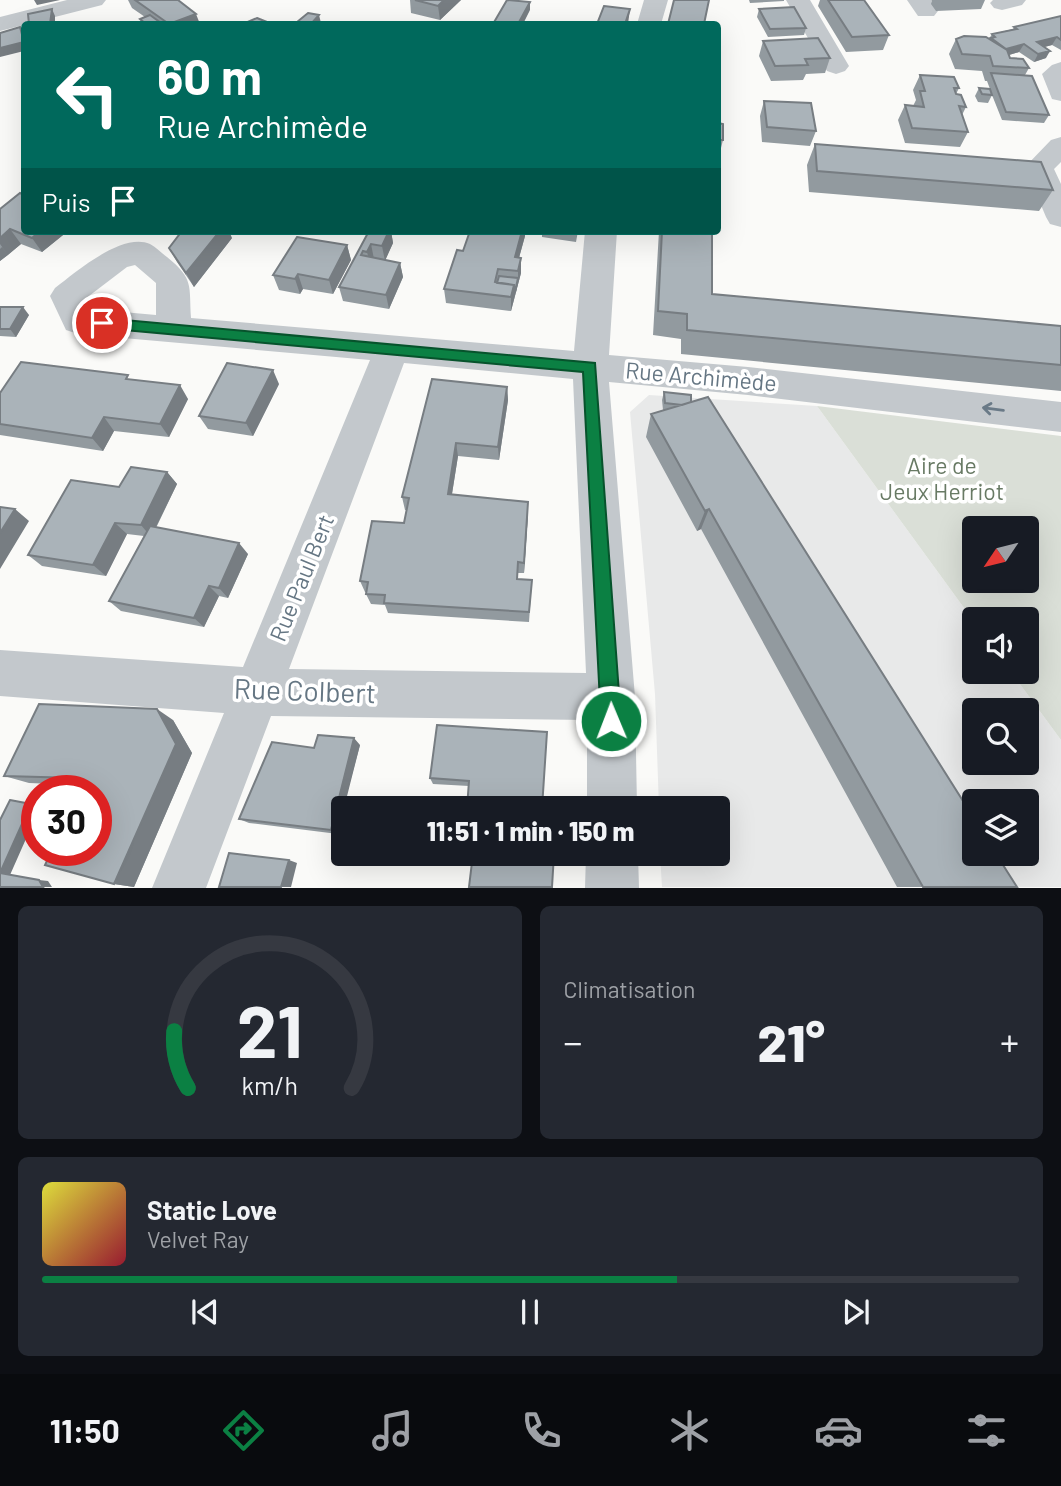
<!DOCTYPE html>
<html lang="fr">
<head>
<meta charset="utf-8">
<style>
	body { margin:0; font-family:Barlow,sans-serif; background:#242831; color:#f1f3f6; height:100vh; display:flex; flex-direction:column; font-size:26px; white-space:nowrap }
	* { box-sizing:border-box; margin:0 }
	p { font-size:23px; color:#9ea1a6 }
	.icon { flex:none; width:38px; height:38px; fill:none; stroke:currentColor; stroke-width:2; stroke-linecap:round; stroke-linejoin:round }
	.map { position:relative; height:888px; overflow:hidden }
	.side { display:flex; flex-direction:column; gap:18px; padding:18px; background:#0d0f14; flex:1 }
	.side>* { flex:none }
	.hud { position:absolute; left:21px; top:21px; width:700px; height:214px; border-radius:7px; box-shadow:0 7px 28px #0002; background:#00695c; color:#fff; overflow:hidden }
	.needle { width:46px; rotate:235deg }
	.buttons { position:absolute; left:962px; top:516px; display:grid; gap:14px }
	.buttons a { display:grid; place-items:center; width:77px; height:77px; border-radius:7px; background:#171b24; box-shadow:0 7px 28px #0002; font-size:35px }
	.speed { position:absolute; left:21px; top:775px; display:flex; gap:14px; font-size:35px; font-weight:700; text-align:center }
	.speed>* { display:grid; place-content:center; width:91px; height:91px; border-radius:50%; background:#171b24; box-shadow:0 7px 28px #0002; line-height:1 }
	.speed .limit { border:10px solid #d22; background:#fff; color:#111 }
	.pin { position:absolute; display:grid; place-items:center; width:60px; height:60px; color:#fff; margin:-30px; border:4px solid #fff; border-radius:50%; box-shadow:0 2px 7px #0007 }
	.me { position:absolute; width:77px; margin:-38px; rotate:359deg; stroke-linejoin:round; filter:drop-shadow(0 0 5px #0008) }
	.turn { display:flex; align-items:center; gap:24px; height:147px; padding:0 21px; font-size:32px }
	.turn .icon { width:91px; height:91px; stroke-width:2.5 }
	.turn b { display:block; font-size:49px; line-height:60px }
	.then { display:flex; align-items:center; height:66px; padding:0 21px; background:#0003; gap:14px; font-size:26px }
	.big { font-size:52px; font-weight:800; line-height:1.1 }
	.side .tile { flex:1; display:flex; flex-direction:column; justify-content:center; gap:10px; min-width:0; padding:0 24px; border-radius:10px; background:#242831 }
	.side .dial { align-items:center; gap:0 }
	.dial svg { height:182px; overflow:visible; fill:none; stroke:#363941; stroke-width:7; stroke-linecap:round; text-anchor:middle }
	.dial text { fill:#f1f3f6; stroke:none }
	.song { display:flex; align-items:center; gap:21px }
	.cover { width:84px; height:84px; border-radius:10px; background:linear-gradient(135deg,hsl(60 70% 55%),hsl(350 70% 35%)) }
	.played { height:7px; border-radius:4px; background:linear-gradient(90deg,#0b8043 65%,#363941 65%) }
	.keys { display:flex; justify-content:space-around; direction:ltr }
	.heat { display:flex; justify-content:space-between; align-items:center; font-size:38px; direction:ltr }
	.side .tiles { flex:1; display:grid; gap:18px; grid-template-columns:1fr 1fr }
	.tile:last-child { grid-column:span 2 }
	.trip { position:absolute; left:331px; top:796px; width:399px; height:70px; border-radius:7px; background:#171b24; box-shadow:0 7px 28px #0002; font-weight:800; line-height:70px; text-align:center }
	.dock { display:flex; height:112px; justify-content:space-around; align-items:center; background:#090b0e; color:#9ea1a6 }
	.dock .icon { width:49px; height:49px }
	.dock .selected { color:#0b8043 }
	.dock b { font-size:32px; color:#f1f3f6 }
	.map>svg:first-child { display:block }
	.built { fill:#e8e9e9; fill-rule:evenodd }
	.green { fill:#dadfd7; fill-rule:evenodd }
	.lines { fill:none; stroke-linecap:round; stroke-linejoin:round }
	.street { fill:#c3c8cc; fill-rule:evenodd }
	.wall { fill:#929a9f }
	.shaded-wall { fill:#777d82 }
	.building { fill:#aab3b9; stroke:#777d82; stroke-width:2 }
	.oneway { stroke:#6a7a87 }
	.route { fill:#0b8043; stroke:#07532c; stroke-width:2 }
	.labels { text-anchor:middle; stroke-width:7; stroke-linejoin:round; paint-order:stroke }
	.street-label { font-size:23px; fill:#657683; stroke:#fff }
	.park-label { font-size:23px; fill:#687a64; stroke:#fff }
	.near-street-label { font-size:28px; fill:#657683; stroke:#fff }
</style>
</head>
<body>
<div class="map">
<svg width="1061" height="888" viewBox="0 0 1061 888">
	<rect width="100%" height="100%" fill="#fafaf8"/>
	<path class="built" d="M649,395L817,406L975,623V672H1011L1061,740V887H662L660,854H718V808H659L655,694L630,412ZM975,710H1027V763H975ZM975,802H1027V854H975Z"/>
	<path class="green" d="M817,406L1061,436V740L1011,672H1027V620H975V623ZM975,528H1027V581H975Z"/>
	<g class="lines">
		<path class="street" d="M67,0H106L102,5L0,31V17Z
			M644,0H668L661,24H637Z
			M786,0H810L849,66L845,71L836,74L827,71Z
			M907,0H931L938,11L934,16H918Z
			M993,0H1026L1022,5L1002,10L994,8L990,3Z
			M1061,62V101L1052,99L1042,74L1052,65Z
			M1061,137V162L1054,169L1061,184V227L1050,224L1046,217L1025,167L1051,140Z
			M585,231H617L609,355L748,367L1061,402V432L748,395L609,382L635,697L637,808H587V720L271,716L206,888H152L224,713L0,696V650L243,667L370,360L78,334L66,330L50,296L55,288C76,272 122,232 150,244C156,247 161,253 167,257C194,279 189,285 191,318L574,351ZM135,265L156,283V315L90,309L85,299L127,267ZM404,363L573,379L586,673L289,669Z
			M586,854H638L639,888H585Z"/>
	</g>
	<path class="wall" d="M128,0H178L200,24H142L140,19L145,17L132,8Z
		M410,0H461L440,20L411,13Z
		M749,0H784V1L750,3Z
		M820,0H864L889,35L883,50L846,52L818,6Z
		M931,0H985L981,9L936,11L931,4L932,1Z
		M759,9L806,28L804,35L768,37L757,17Z
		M1061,16V50L1052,45L1044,47L1046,58L1034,62L1019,52L1009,55L1010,58L1029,68L1025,75L1049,115L1044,123L1002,120L992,95L988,103L978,102L975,96L979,88L990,89L987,81H985L982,71L955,69L949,54L956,39H989L992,34L1013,29L1014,27Z
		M763,41L830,58L825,73L806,74L803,80L771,81L759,56Z
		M920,75L959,88L956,94L966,107L962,115L968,132L960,147L905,143L898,120L905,105L913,106L916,100L913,90Z
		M764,101L816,131L810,146L762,142L760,116Z
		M718,123L723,140L721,148H718Z
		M815,144L1053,190L1039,211L809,192L807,165Z
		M0,209L68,231L42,252L21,244L0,261Z
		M369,231H391L393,243L385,260L400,263L403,277L389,309L343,301L339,287Z
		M542,231H578L576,242L542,237Z
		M659,231H712V294L1061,326V391L681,354V339L653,335Z
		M525,236L519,258H521V273L511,311L446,303L444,289L463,251Z
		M232,238L194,287L177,262L169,248Z
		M347,245L351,260L333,294L303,289L300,294L279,290L273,275Z
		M0,307L29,315L16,337L0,336Z
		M132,380L188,399L169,437L114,431L103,451L0,435V393Z
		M279,384L253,436L208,429L199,416Z
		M507,387L508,400L499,460L458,456L452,494L528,514L524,573H518V579L532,580L529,622L388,613L385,605L371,604L366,594V592H365L360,581L404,523L407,510H405L402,497Z
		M664,392L691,402L1017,887H897L701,529L697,531L646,437L651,414L663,410L662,400Z
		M167,472L177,484L156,528L248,554L228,598L219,596L204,627L121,611L109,601L144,536L127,534L106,576L42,566L28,555L119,487Z
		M173,720L192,753L134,887L114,884L79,785L29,783L4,776Z
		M437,725L542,808L469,786L433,784L430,778Z
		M360,745L343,808V814L338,834L249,823L239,819L314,748Z"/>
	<path class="shaded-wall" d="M34,0H60L37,5Z
		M444,0H461L440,20L438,6Z
		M530,2V10L523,24H518Z
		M52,9L55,16V24H46Z
		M630,9L628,24H625Z
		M196,14L200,24H169Z
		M319,15L321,23L320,24H311Z
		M1057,37L1052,45L1033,50L1037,42Z
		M24,42V51L0,57V48Z
		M1024,44L1019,52L1002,57L1006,49Z
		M1050,51L1046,58L1034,62L1038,54Z
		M10,229L21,244L8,255L0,244V238Z
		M40,231H68L42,252L32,238Z
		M220,231H229L232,238L194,287L186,273Z
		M389,231H391L393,243L385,261L382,246Z
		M522,231H525V236L515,272V257Z
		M371,244L374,259L371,267L367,252Z
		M347,245L351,260L333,294L329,280Z
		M2,247L8,255L0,261V249Z
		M521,258V273L511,311V297L518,278V271Z
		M400,263L403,277L389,309L386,295Z
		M298,274L303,289L300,294L295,279Z
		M23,307L29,315L16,337L10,329Z
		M273,370L279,384L253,436L246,423Z
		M180,385L188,399L169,437L160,424Z
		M507,387L508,400L499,460L498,447Z
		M104,417L114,431L103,451L92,438Z
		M456,443L458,456L450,506L448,494Z
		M167,472L177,484L151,537L141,525Z
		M528,502V514L524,573V563Z
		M15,509L29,521L0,569V533Z
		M709,509L701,529L697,531L705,511Z
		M115,523L127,534L106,576L93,565Z
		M239,543L248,554L228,598L219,588Z
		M209,586L219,596L204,627L194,618Z
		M157,709L173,720L192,753L134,887L114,884Z
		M354,738L360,745L344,808H343V814L338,834L331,830Z
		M31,804L37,805V814L10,875L0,873Z
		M289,860L297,863L291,887H281Z
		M39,880L48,881L52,887H43Z"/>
	<path class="building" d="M135,0H178L196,14L169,24Z
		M415,0H444L438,6Z
		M507,0L530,2L518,24H493Z
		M674,0H709L704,24H668Z
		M828,0H864L889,35L852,37Z
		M604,6L630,9L625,24H597Z
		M794,7L806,28L770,29L759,9Z
		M52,9L50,24H29L28,14Z
		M308,13L319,15L311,24L297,22Z
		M150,15L161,23L156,24H146L140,19Z
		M1061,16V40L1057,37L1037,42L1050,51L1038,54L1024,44L1006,49L991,38L995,37L992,34L1017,29L1014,27Z
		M257,18L272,24H243Z
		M20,27L24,42L0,48V33Z
		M964,36L986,37L1007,50L1010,58L1023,59L1029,68L993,66L990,56L962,54L956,39Z
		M818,38L830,58L805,59L808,65L775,66L763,41Z
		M991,73L1032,76L1049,115L1006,112Z
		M920,75L954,77L959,88H954L956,94L961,95L966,107L959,106L968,132L912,128L905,105L924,107L920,91H925Z
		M979,88L990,89L992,95L982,94Z
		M764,101L811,103L816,131L767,127Z
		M718,123L723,124V140H718Z
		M815,144L1041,162L1053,190L817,171Z
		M20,193L24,195V231H40L32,238L10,229L0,238V209Z
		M182,231H220L186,273L169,248Z
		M369,231H389L382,246L371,244L367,252L363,251L361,255L400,263L386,295L339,287Z
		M470,231H522L515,257L521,258L518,271L498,269L495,282L514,285L511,297L444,289L457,250L463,251Z
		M553,231H577L576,234Z
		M662,231H712V294L1061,326V365L687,330V314L658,311Z
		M297,237L347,245L329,280L298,274L295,279L273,275Z
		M499,276L518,278L515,292L514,285L497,283Z
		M0,307H23L10,329H0Z
		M21,362L128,375L126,379L180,385L160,424L104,417L92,438L0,424V393Z
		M227,363L273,370L246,423L199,416Z
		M432,379L507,387L498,447L456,443L448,494L528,502L524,563L518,562L517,579L532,580L529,612L384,603L385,595L366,594L368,582L360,581L372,521L404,523L409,498L402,497Z
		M664,392L691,395V402L682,405L665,403Z
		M708,397L975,820V854H996L1017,887H923L709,509L705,511L651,414Z
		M131,467L167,472L141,525L115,523L93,565L28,555L71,480L119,487Z
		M0,507L15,509L0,533Z
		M150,526L239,543L219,588L209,586L194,618L109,601Z
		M39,704L157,709L176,744L114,884L45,865L52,850H96V791H79L80,788L77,778L4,776Z
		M437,725L547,732L542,808H467L469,781L430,778Z
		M318,735L354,738L331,830L239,819L272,742L314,748Z
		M10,800L31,804L0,873V820Z
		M229,853L289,860L281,887H219Z
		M473,854H554L552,887H469Z
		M0,873L39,880L43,887H0Z"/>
	<defs><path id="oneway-shaft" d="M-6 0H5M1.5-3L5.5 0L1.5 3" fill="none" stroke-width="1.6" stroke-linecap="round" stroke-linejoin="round" transform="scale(1.75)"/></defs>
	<use class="oneway" href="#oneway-shaft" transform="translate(993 409) rotate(-173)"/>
	<path class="route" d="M102,318L595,363L621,721L618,728L611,731L604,728L601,721L583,372L102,328L95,323Z"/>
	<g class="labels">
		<g class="street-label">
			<text transform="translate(701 377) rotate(5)" y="8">Rue Archimède</text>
			<text transform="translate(302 578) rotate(-68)" y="8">Rue Paul Bert</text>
		</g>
		<g class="park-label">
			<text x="942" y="474">Aire de<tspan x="942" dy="26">Jeux Herriot</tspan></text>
		</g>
		<g class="near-street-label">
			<text transform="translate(305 691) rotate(2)" y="10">Rue Colbert</text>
		</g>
	</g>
</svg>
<div class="buttons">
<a><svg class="needle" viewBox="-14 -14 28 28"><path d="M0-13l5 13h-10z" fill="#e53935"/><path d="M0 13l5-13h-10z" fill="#9ea1a6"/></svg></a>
<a><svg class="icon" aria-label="sound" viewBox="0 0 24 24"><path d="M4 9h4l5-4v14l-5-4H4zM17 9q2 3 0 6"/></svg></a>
<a><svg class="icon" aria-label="search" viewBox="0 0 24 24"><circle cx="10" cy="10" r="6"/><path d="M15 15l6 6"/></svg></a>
<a><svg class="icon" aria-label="layers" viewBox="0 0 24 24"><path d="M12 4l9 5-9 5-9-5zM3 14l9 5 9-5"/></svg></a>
</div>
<div class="speed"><div class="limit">30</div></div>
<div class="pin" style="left:102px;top:323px;background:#d93025"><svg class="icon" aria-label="arrive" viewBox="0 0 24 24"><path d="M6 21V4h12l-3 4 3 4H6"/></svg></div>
<svg class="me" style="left:611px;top:721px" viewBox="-20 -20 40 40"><circle r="17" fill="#0b8043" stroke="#fff" stroke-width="3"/><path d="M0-11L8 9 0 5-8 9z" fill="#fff"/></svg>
<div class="trip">11:51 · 1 min · 150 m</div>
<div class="hud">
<div class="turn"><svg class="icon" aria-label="left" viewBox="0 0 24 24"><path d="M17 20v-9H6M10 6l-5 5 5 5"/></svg><div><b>60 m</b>Rue Archimède</div></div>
<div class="then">Puis<svg class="icon" aria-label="arrive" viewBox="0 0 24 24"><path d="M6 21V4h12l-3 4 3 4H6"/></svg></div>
</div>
</div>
<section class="side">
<div class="tiles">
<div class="tile dial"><svg viewBox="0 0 100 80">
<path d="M14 69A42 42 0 1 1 86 69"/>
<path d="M14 69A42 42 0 0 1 8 44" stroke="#0b8043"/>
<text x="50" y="56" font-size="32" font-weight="700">21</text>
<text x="50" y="72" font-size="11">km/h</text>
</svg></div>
<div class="tile"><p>Climatisation</p>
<div class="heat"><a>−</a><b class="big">21°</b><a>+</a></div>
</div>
<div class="tile">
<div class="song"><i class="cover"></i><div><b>Static Love</b><p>Velvet Ray</p></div></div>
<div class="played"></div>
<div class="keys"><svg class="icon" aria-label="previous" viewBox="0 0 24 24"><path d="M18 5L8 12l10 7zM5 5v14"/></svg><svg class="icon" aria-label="pause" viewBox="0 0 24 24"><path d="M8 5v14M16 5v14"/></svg><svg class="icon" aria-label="next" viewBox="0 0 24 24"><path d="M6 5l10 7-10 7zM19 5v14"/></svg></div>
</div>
</div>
</section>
<nav class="dock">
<b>11:50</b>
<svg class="icon selected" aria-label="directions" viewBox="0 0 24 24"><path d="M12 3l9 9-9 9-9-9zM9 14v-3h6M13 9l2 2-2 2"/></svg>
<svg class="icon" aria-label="music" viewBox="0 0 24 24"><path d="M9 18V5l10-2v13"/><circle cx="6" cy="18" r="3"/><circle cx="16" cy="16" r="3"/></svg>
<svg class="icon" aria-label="phone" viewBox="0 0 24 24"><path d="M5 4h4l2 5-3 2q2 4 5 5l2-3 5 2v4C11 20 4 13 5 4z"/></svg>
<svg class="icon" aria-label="climate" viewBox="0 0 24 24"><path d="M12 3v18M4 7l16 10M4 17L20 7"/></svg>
<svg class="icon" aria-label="car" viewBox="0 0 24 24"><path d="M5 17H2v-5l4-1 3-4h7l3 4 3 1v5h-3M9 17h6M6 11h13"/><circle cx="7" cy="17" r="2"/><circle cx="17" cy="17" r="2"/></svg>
<svg class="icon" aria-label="filters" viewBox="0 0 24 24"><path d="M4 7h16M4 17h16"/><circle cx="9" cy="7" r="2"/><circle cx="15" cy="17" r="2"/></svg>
</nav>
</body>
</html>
